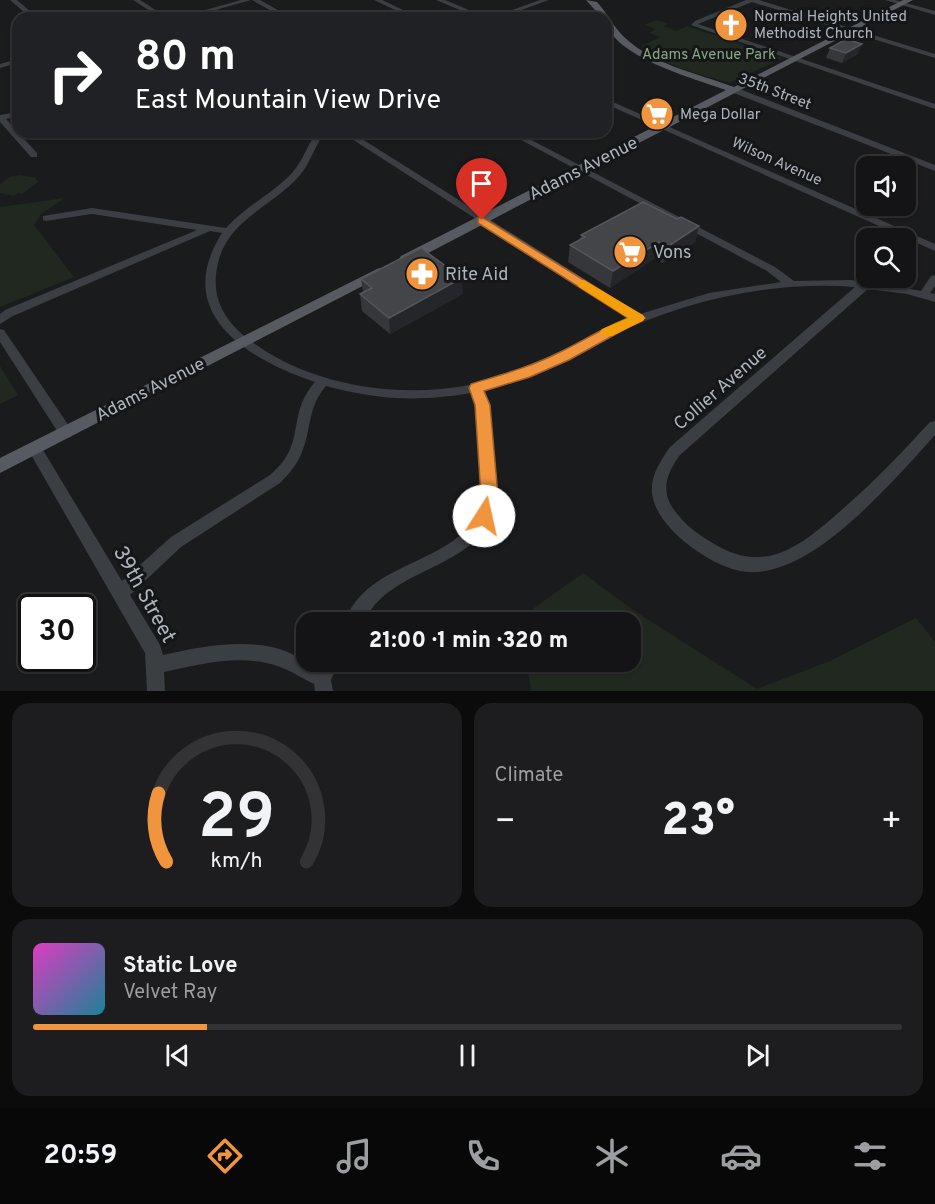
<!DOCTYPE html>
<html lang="en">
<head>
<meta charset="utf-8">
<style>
	body { margin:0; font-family:Overpass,sans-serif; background:#1d1d1f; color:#f1f3f6; height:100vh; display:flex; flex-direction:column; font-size:22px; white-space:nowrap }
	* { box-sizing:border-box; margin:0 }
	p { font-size:20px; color:#9d9ea1 }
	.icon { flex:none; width:33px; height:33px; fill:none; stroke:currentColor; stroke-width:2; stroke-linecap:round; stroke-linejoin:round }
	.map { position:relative; height:691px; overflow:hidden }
	.sheet { display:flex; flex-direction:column; gap:12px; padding:12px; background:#0b0b0c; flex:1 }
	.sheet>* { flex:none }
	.top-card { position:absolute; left:12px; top:12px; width:600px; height:126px; border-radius:18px; box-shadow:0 2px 4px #0004,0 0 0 2px #333335; background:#202124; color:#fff; overflow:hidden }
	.buttons { position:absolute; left:856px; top:156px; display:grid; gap:12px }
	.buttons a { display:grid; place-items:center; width:60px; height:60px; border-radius:12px; background:#141416; box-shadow:0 2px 4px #0004,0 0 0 2px #333335; font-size:30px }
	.speed { position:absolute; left:18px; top:594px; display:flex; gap:12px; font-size:30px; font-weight:700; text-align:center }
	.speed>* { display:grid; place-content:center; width:78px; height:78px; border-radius:50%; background:#141416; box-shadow:0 2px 4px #0004,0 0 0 2px #333335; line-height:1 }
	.speed .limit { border:3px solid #111; border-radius:9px; background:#fff; color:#111 }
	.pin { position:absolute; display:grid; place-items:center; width:51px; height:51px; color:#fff; margin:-62px -26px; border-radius:50% 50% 50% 0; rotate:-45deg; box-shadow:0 0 6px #0007 }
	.pin .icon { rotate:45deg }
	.me { position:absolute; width:66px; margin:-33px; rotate:10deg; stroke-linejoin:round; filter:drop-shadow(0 0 4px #0008) }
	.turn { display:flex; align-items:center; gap:21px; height:126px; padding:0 24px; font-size:27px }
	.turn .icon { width:78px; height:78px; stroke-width:2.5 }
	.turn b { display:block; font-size:42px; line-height:51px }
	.big { font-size:45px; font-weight:800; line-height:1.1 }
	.sheet .card { flex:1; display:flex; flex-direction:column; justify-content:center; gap:9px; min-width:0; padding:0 21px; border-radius:18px; background:#1d1d1f }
	.sheet .dial { align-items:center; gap:0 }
	.dial svg { height:156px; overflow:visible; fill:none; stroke:#333335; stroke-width:7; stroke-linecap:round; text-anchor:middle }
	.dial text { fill:#f1f3f6; stroke:none }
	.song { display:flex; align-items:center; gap:18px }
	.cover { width:72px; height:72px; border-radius:9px; background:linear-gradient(135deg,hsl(310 70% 55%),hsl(190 70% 35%)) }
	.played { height:6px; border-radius:3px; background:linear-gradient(90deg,#f1943e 20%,#333335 20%) }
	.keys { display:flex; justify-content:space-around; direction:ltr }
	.heat { display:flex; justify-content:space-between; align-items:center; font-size:33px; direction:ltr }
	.sheet .tiles { flex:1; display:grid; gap:12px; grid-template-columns:1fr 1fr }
	.card:last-child { grid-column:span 2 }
	.trip { position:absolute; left:296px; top:612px; width:345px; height:60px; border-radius:18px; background:#141416; box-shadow:0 2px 4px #0004,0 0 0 2px #333335; font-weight:800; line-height:60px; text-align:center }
	.tab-bar { display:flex; height:96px; justify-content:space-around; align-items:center; background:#080809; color:#9d9ea1 }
	.tab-bar .icon { width:42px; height:42px }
	.tab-bar .selected { color:#f1943e }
	.tab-bar b { font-size:27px; color:#f1f3f6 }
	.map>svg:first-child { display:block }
	.green { fill:#202820 }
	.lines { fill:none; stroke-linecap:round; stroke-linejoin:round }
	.minor { fill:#3b3e42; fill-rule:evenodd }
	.major { fill:#575b61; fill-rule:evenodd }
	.wall { fill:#36373b }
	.shaded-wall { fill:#252629 }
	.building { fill:#434549; stroke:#53565b; stroke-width:1.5 }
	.route { fill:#f1943e; stroke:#9d6028; stroke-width:1.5 }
	.slow { fill:#f59e0b }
	.labels { text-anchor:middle; stroke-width:6; stroke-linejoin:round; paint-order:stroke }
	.far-poi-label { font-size:15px; fill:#adb4bc; stroke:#151618; text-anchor:start }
	.far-park-label { font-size:15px; fill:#89a785; stroke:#151618 }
	.far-street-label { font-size:15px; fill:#adb4bc; stroke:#151618 }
	.street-label { font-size:18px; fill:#adb4bc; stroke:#151618 }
	.poi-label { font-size:18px; fill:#adb4bc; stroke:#151618; text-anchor:start }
	.near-street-label { font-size:21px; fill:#adb4bc; stroke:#151618 }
</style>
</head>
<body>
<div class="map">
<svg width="935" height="691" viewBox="0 0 935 691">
	<rect width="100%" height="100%" fill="#1a1b1d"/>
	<path class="green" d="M657,20L668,24L664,26L676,31L687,26L783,58L730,83C701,74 664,67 641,46L661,37L649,33L655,29L644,25Z
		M19,175L37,178L35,180L39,181L22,194L18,193L14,196L0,193V184L10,177Z
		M65,198L41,214L34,225L74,277L0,307V207Z
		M0,366L18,395L0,404Z
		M583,573L636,612L757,689L830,661L916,618L935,642V691H531L527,662H630V622H521L520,618Z"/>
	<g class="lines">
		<path class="minor" d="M10,0H17L38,18H31Z
			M133,0H140L168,18H161Z
			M241,0H251L187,18H177Z
			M252,0H260L292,18H284Z
			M374,0H382L420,18H412Z
			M436,0H445L488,18H479Z
			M540,0H549L499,18H490Z
			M746,0H759L935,54V58L752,2L698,24L935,104V109L691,25L695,21Z
			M885,0H895L935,11V15Z
			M18,59V63L0,68V64Z
			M731,88H737L935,165V171L731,92Z
			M606,99L935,244V251L606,104Z
			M18,112V116L6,119L37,153V157H31L0,122V115Z
			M181,132H193L182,135Z
			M317,132H325C315,145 311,162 300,175C274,206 228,219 218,263C209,301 227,325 258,346C329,395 434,402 515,373C555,358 590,334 630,318L341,132H351L640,314L709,293L781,282L767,271L506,132H516L775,267L794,281L850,280L879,283L921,291L931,276L935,275V286L930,293L935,294V302L907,294L868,289L680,455C664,477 660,495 679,516C688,527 699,535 711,542C767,578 804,543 846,506C876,480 903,451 930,422L935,421V435C897,477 834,550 780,567C766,572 750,574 736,570C705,562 655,526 652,493C650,476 661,460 670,447L855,287C772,280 683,301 608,337C595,342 585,351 573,357C545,372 514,384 483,391C492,414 492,439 494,463C496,474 498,485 497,495C491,554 432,562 393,589C380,597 370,610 362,622H345C367,556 469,566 482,498C485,486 481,473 480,461C478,438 478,415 471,393C418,402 378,400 326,386C307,408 312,428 302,452C297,465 289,474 280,483L181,547L130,595L160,645L163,655C199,647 238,639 276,648C291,652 305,661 318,668L322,662H339L331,680L333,691H315L314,684C303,679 292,671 280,667C244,653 200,664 164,672L165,691H147L145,653L30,453L28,449L30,445L35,444L40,445L122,581L171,537L270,475C276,469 282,464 286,457C301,433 291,409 315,382C247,359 171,313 222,233L210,231L13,316L0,324V314L5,310L197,230L92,214L46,221L43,220V216L92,208L226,228C246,206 272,194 292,173C303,161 307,145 317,132Z
			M0,329L4,330L71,429L73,433L71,437L66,438L61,437L0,342Z"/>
		<path class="major" d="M586,0L597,2C607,13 613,26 623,36C653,65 696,73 734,87L903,0H913L411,262H401L399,259L401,256L726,90C698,80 606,55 606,18H602Z
			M379,268L384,269L386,272L384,275L0,473V458Z"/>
	</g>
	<path class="wall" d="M830,48L858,54L842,63L826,58Z
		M677,219L699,226L695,242L663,263L655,258L610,288L568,262L570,245L580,240L581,235Z
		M361,279L463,294L390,334L362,311L360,294L363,292Z"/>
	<path class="shaded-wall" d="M862,44L858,54L842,63L846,53Z
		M699,226L695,242L663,263L667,247Z
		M659,242L655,258L610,288L613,271Z
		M462,278L463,294L390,334L389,318Z"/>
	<path class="building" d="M846,39L862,44L846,53L830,48Z
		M643,202L677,219L681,217L699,226L667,247L659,242L613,271L570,245L585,237L581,235Z
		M421,248L462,278L389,318L360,294L372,288L361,279Z"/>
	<path class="route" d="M482,217L645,318L569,360L530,377L484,391L490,405L498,496L490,521L484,523L478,521L475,516L481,496L475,405L469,388L471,384C500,375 530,367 558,353C581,342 603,328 628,318L478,223V218Z"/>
	<path class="slow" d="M584,280L643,315L645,318L643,321L612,336H602L600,332L602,329L628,318L579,287L577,284L579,281Z"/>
	<defs>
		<g id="church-disc" transform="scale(1.725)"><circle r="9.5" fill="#f1943e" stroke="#151618"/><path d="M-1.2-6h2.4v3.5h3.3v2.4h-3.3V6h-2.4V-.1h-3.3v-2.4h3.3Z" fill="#fff"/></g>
		<g id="supermarket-disc" transform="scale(1.725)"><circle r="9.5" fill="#f1943e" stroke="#151618"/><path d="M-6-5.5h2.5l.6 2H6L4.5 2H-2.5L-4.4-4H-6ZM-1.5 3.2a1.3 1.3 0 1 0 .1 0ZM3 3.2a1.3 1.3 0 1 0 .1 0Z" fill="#fff"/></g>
		<g id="pharmacy-disc" transform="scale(1.725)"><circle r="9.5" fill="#f1943e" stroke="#151618"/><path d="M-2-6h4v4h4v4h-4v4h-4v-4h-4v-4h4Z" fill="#fff"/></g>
	</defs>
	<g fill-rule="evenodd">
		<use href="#church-disc" x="731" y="25"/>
		<use href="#supermarket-disc" x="657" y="114"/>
		<use href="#supermarket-disc" x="630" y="252"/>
		<use href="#pharmacy-disc" x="422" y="274"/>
	</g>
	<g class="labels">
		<g class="far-poi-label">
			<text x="754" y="21">Normal Heights United<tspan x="754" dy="17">Methodist Church</tspan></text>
			<text x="680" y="119">Mega Dollar</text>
		</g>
		<g class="far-park-label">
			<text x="709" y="59">Adams Avenue Park</text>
		</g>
		<g class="far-street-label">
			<text transform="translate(775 91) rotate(21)" y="5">35th Street</text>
			<text transform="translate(777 161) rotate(24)" y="5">Wilson Avenue</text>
		</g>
		<g class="street-label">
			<text transform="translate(583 168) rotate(-27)" y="6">Adams Avenue</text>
			<text transform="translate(720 388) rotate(-41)" y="6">Collier Avenue</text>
			<text transform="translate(150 389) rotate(-27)" y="6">Adams Avenue</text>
		</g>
		<g class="poi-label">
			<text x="653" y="258">Vons</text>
			<text x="445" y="280">Rite Aid</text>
		</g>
		<g class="near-street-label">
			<text transform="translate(145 594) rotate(61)" y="7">39th Street</text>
		</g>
	</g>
</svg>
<div class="buttons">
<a><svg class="icon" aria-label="sound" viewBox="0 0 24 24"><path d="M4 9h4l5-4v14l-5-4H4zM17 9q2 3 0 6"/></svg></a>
<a><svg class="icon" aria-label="search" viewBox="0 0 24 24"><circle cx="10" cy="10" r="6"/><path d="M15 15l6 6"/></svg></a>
</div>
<div class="speed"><div class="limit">30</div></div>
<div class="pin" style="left:482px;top:220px;background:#d93025"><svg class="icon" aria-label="arrive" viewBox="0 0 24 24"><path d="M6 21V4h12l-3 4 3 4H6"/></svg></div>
<svg class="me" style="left:484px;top:516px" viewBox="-20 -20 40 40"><circle r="19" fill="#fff"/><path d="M0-13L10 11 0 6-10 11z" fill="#f1943e"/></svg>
<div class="trip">21:00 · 1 min · 320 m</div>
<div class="top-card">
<div class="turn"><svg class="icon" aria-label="right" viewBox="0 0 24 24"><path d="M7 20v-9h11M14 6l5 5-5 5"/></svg><div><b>80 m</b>East Mountain View Drive</div></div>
</div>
</div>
<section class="sheet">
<div class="tiles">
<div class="card dial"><svg viewBox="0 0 100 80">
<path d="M14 69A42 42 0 1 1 86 69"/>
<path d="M14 69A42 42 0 0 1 10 34" stroke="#f1943e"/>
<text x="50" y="56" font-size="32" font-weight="700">29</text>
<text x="50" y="72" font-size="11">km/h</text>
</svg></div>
<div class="card"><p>Climate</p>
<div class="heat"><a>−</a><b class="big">23°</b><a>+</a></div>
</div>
<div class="card">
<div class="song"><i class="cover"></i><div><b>Static Love</b><p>Velvet Ray</p></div></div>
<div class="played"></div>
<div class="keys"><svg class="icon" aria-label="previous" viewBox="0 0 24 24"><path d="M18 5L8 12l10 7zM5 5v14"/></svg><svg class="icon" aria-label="pause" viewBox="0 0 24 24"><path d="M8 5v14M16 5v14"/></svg><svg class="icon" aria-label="next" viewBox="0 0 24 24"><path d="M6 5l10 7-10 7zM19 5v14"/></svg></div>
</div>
</div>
</section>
<nav class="tab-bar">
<b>20:59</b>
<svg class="icon selected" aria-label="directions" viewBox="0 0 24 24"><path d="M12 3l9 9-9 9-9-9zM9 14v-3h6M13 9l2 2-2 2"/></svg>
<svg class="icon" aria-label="music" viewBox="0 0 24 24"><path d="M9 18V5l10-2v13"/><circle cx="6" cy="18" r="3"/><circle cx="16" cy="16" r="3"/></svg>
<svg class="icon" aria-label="phone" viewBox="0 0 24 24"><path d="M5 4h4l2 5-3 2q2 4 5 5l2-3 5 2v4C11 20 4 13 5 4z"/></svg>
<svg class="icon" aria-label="climate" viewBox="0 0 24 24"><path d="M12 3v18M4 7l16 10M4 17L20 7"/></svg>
<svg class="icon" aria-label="car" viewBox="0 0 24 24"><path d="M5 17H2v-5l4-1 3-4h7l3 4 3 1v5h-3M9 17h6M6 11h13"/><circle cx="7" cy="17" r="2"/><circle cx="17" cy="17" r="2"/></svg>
<svg class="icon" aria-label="filters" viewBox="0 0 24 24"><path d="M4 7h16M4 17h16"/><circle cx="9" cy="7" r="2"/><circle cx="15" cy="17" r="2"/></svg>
</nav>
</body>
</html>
